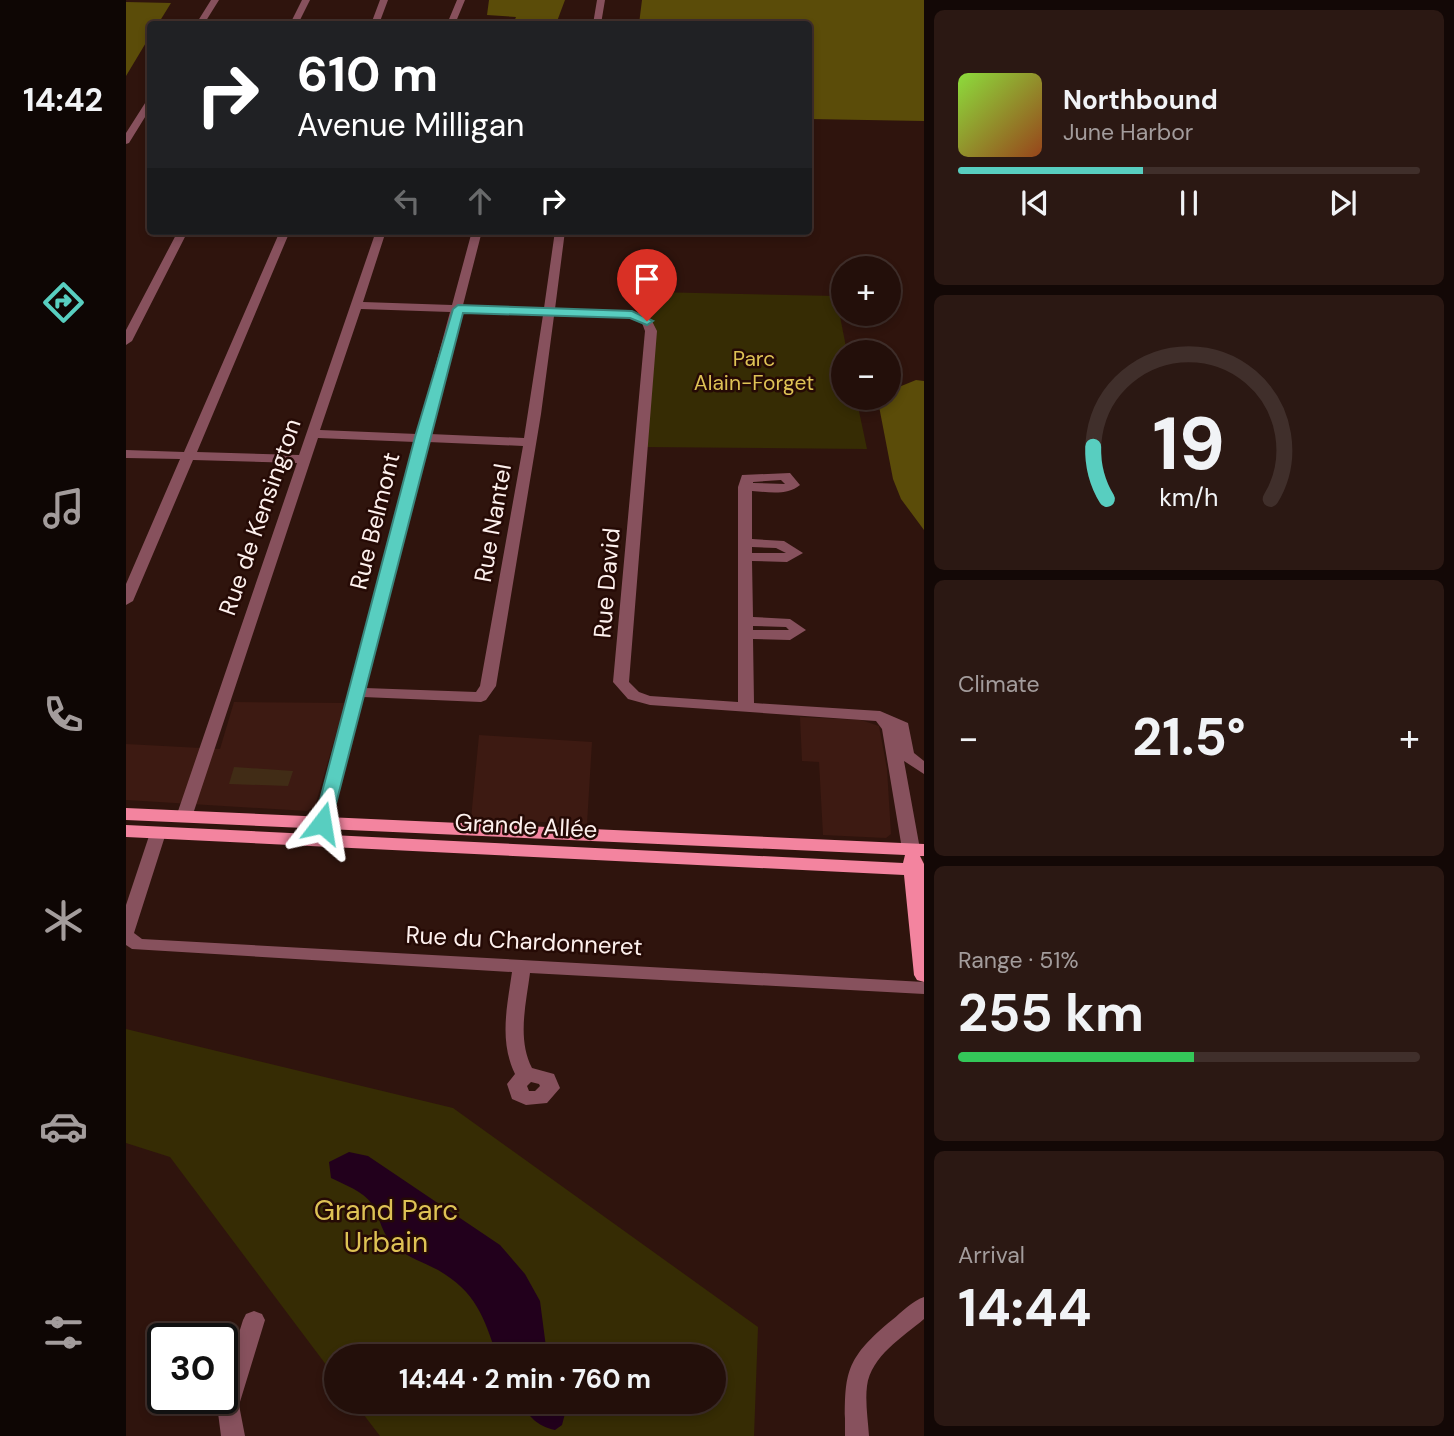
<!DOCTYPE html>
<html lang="en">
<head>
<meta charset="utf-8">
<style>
	body { margin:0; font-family:"DM Sans",sans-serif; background:#2b1813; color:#f1f3f6; height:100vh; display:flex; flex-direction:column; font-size:26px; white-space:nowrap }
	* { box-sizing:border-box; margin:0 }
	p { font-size:23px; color:#a39c9c }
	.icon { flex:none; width:38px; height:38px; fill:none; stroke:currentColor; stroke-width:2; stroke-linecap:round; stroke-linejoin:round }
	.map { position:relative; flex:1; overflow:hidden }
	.drawer { display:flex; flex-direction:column; gap:10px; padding:10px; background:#130806; width:530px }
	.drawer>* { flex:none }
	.guide { position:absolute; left:21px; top:21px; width:665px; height:214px; border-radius:7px; box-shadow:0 4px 10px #0003,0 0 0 2px #402f2b; background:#202124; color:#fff; overflow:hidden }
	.tools { position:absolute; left:705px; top:256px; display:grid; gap:14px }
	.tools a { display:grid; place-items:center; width:70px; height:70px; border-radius:50%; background:#230f0a; box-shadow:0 4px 10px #0003,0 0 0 2px #402f2b; font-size:35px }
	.speed { position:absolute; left:21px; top:1323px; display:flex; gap:14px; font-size:35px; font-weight:700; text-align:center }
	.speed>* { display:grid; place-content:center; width:91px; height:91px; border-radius:50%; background:#230f0a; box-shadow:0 4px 10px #0003,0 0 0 2px #402f2b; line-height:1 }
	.speed .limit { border:4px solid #111; border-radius:10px; background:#fff; color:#111 }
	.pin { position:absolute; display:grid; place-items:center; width:60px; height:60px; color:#fff; margin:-72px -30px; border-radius:50% 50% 50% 0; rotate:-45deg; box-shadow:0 0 7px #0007 }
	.pin .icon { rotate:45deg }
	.me { position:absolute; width:77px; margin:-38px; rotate:14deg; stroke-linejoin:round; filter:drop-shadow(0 0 5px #0008) }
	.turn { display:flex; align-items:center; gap:24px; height:147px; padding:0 35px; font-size:32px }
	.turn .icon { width:91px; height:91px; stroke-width:2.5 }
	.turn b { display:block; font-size:49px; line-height:60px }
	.lanes { display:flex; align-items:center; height:66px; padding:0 35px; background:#0003; justify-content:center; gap:35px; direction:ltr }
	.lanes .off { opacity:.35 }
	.big { font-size:52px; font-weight:700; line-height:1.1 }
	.drawer .widget { flex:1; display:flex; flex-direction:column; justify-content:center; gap:10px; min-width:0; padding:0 24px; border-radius:10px; background:#2b1813 }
	.drawer .dial { align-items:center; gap:0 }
	.dial svg { height:182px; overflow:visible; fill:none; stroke:#402f2b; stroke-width:7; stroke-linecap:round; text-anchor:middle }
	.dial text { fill:#f1f3f6; stroke:none }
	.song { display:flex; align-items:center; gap:21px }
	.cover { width:84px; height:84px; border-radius:10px; background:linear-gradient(135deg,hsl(90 70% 55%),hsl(20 70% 35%)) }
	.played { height:7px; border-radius:4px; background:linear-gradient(90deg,#58cec0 40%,#402f2b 40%) }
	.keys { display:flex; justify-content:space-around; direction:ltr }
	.heat { display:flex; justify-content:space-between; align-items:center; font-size:38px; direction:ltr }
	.charge { height:10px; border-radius:5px; background:linear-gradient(90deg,#34c759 51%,#402f2b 0) }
	.trip { position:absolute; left:198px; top:1344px; width:402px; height:70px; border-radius:35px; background:#230f0a; box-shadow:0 4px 10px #0003,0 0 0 2px #402f2b; font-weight:700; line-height:70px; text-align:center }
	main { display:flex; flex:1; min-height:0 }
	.dock { display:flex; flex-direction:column; width:126px; justify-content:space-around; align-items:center; background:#0e0604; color:#a39c9c }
	.dock .icon { width:49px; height:49px }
	.dock .selected { color:#58cec0 }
	.dock b { font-size:32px; color:#f1f3f6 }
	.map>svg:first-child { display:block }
	.built { fill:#3d1a12 }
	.green { fill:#362c04 }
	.forest { fill:#5b4c09 }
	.water { fill:#22001c }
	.building { fill:#412c16 }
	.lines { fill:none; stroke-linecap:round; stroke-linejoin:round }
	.minor { fill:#87515d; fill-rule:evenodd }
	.major { fill:#f3849f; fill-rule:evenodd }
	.route { fill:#58cec0; stroke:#39867d; stroke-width:2 }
	.labels { text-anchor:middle; stroke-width:5; stroke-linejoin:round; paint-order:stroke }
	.far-park-label { font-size:21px; fill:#dec255; stroke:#250a05 }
	.street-label { font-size:24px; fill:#fdf0ed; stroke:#250a05 }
	.near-park-label { font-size:28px; fill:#dec255; stroke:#250a05 }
</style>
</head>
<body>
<main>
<nav class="dock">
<b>14:42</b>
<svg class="icon selected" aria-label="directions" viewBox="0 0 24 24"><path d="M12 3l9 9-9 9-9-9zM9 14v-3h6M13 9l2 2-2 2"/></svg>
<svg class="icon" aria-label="music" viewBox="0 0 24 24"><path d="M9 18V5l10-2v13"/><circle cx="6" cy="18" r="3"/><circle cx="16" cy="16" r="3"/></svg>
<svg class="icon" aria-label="phone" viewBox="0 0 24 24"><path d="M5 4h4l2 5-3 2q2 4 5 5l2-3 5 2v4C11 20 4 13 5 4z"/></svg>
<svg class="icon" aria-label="climate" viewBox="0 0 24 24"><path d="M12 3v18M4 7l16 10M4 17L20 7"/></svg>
<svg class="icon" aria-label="car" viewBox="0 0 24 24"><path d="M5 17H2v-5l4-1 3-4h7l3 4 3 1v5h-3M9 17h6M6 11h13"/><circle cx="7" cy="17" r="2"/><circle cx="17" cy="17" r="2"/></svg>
<svg class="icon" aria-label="filters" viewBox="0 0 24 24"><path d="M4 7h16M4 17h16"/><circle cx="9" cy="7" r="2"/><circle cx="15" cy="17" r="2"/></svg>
</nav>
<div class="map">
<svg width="798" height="1436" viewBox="0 0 798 1436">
	<rect width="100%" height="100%" fill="#2f140d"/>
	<path class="built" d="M108,702L219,703L189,806L181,811L0,800V744L94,749Z
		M674,717L735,720L753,726L761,769L765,834L760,838L697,835L693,762L676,761Z
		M353,735L466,742L461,824L345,819Z"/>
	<path class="green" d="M526,292L710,296L721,352H718V397H730L741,449L515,447Z
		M0,1029L327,1108L632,1327L628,1436H254L228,1402H588V1356H210V1378L44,1157L0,1143Z"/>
	<path class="forest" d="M363,0H439L430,24H387L390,17L361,15Z
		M516,0H798V121L683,119L682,24H513Z
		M0,2L45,3L32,24H24V36L0,76Z
		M790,380L798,381V530L775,499L767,479L752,401L755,397H763V391Z"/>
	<path class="water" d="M223,1152L242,1156L374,1245L399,1274L414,1301L420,1347L427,1356H371C358,1317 350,1292 312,1270C297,1262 282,1258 269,1246C255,1234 255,1219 246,1204C237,1191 219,1185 205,1178L203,1162Z
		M395,1402H442L436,1425L429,1430C411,1426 403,1417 395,1402Z"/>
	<path class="building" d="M108,767L167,771L162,786L103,784Z"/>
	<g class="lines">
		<path class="minor" d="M85,0H93L78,24H70Z
			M176,0H184L172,24H164Z
			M254,0H262L253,24H245Z
			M331,0H339L329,24H321Z
			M471,0H479L475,24H467Z
			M24,99V109L3,143L0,144V133L21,100Z
			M52,231H62L6,341L0,345V330Z
			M154,231H164L71,452L173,455L250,231H260L237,302L326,305L346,231H356L337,305L418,308L429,231H439L429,309L506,312L525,319L531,331L503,682L513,692L524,696L612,702V487L616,475L664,473L674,485C661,496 642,492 626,491V539L658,541L677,553L661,562L626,561L627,617L664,619L680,630L664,640L627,639L628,703L754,711L782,723L788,753L798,761V774L778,761L794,849L791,853L785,854L776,849L756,729L750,721L524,705L502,699L487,682L519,331L516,323L504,318L428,316L415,414L370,686L360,700L355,702L237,697L204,823L196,828L188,823L289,442L192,438L66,817L64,821H52L50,817L171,463L67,460L7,601L0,605V584L54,459L0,458V450L58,452ZM235,309L324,312L291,434L194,430ZM336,312L417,315L398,438L304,434ZM302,442L397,446L354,686L350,692L239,688ZM655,480L659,484L627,483V482ZM626,547L650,548L660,553H626ZM627,626L660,627L663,630H627Z
			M32,828L40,833L8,933L16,939L798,982V994L404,973C400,1004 391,1039 406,1068L428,1074L434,1088L421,1103L400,1105L386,1099L381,1084L389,1074C373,1041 381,1007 386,972L6,949L0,945V905L24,833ZM405,1082L413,1084L414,1086L409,1091H403L401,1086Z
			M798,1297V1319C777,1337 745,1356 741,1386C739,1402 742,1420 743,1436H719C719,1375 716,1361 766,1320C776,1312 786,1301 798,1297Z
			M128,1311L136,1314L139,1320L113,1405L119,1436H95L91,1405L93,1398H96V1387L117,1320L120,1314Z"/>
		<path class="major" d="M0,808L798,844V856H794L798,864V982L791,980L788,975L778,875L0,837V825L777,863L779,855L0,820Z"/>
	</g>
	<path class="route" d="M332,305L506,311L527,321L521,325L504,318L337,313L205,823L196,829L190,827L188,823L289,437L327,309Z"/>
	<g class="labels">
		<g class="far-park-label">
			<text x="628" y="366">Parc<tspan x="628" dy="24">Alain-Forget</tspan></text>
		</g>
		<g class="street-label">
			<text transform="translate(134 517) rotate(-71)" y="8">Rue de Kensington</text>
			<text transform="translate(249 521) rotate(-76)" y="8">Rue Belmont</text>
			<text transform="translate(367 523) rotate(-80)" y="8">Rue Nantel</text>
			<text transform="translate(481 583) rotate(-85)" y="8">Rue David</text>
			<text transform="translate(400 826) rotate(3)" y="8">Grande Allée</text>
			<text transform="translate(398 941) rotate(3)" y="8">Rue du Chardonneret</text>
		</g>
		<g class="near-park-label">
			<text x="260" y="1220">Grand Parc<tspan x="260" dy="32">Urbain</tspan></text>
		</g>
	</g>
</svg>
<div class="tools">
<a>+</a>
<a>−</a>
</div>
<div class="speed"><div class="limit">30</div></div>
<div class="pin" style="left:521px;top:321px;background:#d93025"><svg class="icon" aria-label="arrive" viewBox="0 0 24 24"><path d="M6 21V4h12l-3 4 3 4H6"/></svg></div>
<svg class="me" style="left:196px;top:823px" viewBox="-20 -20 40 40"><path d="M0-17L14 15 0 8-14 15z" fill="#58cec0" stroke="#fff" stroke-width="4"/></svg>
<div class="trip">14:44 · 2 min · 760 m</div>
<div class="guide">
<div class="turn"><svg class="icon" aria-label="right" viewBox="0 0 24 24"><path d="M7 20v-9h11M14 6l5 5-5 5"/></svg><div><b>610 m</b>Avenue Milligan</div></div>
<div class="lanes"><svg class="icon off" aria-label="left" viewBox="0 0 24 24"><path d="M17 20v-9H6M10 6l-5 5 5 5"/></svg><svg class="icon off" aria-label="ahead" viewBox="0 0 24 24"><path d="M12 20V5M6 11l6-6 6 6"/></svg><svg class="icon" aria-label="right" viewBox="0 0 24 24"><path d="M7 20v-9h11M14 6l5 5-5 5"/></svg></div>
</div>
</div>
<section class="drawer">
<div class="widget">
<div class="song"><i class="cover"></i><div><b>Northbound</b><p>June Harbor</p></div></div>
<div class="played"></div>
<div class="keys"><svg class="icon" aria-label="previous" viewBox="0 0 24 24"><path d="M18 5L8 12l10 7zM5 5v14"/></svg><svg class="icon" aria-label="pause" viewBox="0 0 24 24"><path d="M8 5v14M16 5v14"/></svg><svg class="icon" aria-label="next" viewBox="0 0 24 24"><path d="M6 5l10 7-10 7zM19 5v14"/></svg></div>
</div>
<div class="widget dial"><svg viewBox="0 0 100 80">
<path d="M14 69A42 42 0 1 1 86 69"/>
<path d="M14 69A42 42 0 0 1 8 46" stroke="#58cec0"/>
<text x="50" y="56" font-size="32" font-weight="700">19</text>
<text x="50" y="72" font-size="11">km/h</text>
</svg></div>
<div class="widget"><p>Climate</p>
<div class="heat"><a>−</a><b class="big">21.5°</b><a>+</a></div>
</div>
<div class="widget"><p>Range · 51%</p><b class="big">255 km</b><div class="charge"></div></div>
<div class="widget"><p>Arrival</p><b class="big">14:44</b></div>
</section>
</main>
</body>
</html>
